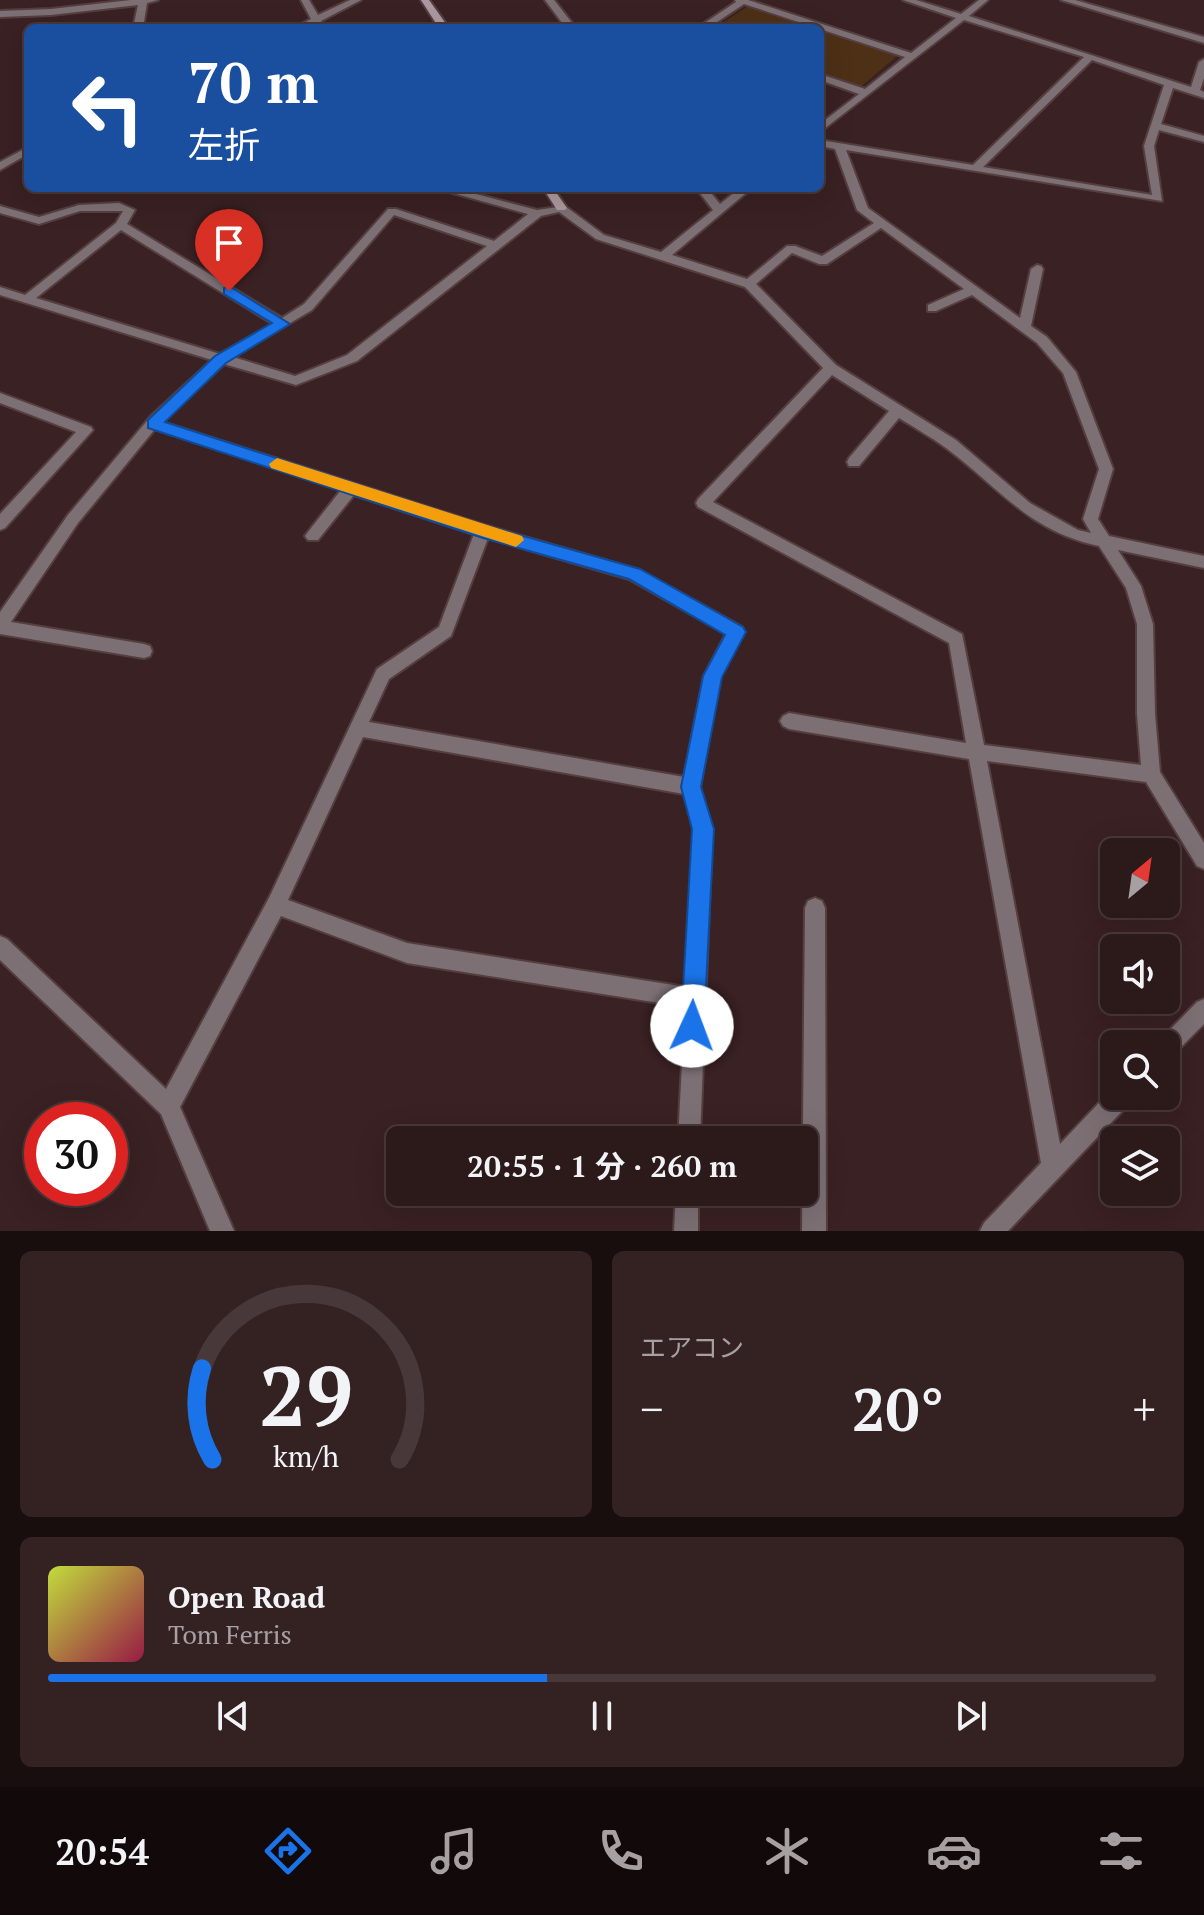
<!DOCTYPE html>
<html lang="ja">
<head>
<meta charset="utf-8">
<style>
	body { margin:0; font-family:"PT Serif","Noto Sans JP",serif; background:#342223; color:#f1f3f6; height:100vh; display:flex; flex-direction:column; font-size:30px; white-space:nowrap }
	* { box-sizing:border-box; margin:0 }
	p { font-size:26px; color:#a6a0a2 }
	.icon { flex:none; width:44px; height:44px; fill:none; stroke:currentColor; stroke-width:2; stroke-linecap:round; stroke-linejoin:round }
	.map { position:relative; height:1231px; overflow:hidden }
	.drawer { display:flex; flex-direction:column; gap:20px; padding:20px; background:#180e0e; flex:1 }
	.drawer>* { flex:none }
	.top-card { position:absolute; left:24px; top:24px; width:800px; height:168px; border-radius:12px; box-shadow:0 8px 32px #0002,0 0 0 2px #483839; background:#1a4fa0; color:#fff; overflow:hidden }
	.needle { width:52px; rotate:29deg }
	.buttons { position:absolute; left:1100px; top:838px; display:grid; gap:16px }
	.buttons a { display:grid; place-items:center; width:80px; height:80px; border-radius:12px; background:#2c191a; box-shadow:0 8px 32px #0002,0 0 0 2px #483839; font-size:40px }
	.speed { position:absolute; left:24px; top:1102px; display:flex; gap:16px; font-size:40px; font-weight:700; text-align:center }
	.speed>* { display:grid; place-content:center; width:104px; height:104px; border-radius:50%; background:#2c191a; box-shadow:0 8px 32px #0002,0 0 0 2px #483839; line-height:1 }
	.speed .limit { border:12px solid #d22; background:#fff; color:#111 }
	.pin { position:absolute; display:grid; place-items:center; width:68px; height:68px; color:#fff; margin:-82px -34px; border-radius:50% 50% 50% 0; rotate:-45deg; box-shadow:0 0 8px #0007 }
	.pin .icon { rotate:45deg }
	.me { position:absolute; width:88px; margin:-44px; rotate:2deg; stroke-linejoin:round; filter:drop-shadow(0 0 6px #0008) }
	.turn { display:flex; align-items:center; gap:28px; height:168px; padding:0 32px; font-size:36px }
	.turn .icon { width:104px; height:104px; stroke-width:2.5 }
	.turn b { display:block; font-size:56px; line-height:68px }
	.big { font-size:60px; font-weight:700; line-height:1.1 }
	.drawer .tile { flex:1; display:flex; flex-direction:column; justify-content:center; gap:12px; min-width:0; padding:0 28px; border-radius:12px; background:#342223 }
	.drawer .dial { align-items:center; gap:0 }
	.dial svg { height:208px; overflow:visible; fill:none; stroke:#483839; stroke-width:7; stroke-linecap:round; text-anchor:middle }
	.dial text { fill:#f1f3f6; stroke:none }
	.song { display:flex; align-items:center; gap:24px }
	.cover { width:96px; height:96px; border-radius:12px; background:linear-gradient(135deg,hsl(70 70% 55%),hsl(340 70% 35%)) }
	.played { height:8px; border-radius:4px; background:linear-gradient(90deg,#1a73e8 45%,#483839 45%) }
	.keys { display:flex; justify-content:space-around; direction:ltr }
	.heat { display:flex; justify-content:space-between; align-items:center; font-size:44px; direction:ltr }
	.drawer .tiles { flex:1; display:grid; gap:20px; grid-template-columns:1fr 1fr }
	.tile:last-child { grid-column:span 2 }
	.trip { position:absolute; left:386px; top:1126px; width:432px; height:80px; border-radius:12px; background:#2c191a; box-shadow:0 8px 32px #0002,0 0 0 2px #483839; font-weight:700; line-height:80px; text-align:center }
	.menu { display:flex; height:128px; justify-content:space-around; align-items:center; background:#120a0a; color:#a6a0a2 }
	.menu .icon { width:56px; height:56px }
	.menu .on { color:#1a73e8 }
	.menu b { font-size:36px; color:#f1f3f6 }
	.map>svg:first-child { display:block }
	.green { fill:#4d3016 }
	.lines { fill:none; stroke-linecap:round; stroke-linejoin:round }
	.street-casing { stroke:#553e3f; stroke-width:4 }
	.secondary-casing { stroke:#553e3f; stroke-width:4 }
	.street { fill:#7c7075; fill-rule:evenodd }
	.secondary { fill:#ac98a0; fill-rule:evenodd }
	.route { fill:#1a73e8; stroke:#114b97; stroke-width:2 }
	.slow { fill:#f59e0b }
</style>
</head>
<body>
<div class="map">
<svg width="1204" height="1231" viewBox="0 0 1204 1231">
	<rect width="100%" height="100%" fill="#3a2123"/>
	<path class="green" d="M747,7L812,28H714Z
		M820,31L897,56L857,90L820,76Z"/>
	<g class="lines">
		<g class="street-casing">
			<path id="street" d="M131,0H158L147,3L143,28H133L138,5L51,15L0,17V11L51,9Z
				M301,0H309L318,15L350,0H361L321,21L323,28H317L314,24L306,28H294L311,19Z
				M545,0H554L576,28H566Z
				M735,0H748L911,53L956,18L903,0H916L961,14L979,0H988L969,16L1191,87L1199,62L1204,59V78L1200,90L1204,92V98L1173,88L1161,124L1204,136V142L1159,130L1154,146L1162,201L846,150L868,208L1020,318L1031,269L1037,265L1041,266L1043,269L1031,326L1047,337L1076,372L1113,469L1098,519L1109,536L1204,556V568L1118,550L1141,586L1153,624L1155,714L1160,772L1204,843V869L1197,866L1146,782L987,761L1060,1144L1113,1088L1114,1096H1132L1129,1104L1008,1231H980L984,1223L1041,1163L969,759L789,729L783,726L780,721L783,716L789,713L966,743L949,643L698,507L696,503L698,499L823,368L745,287L596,239L559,212L541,216L357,361L296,385L224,364L162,422L484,525L639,570L742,627L744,632L720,677L700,787L712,829L700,1140H678L685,1007L407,963L281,916L180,1107L234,1231H210L161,1114L0,960V936L7,939L166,1089L269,898L377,669L439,627L474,534L354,495L318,540H308L305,536L308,532L341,490L155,429L78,523L11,622L144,644L150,646L152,651L150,656L144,658L0,634V612L68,515L151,416L212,360L0,295V287L25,295L116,223L123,211H80L39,224L0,213V206L39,217L79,205L119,203L135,210L127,224L282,318L304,304L388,209H396L494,241L528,214L435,188H453L537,210L565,206L604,235L661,252L713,210L696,188H707L720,204L740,188H752L672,255L747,279L787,246H795L822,256L874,223L857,210L835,149L820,146V140L973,165L1084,57L964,20L820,132V124L859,94L820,80V74L865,89L905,57L744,4L708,28H697L736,2ZM1092,60L1164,85L1144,146L1152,195L983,167ZM394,215L487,246L347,355L295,376L233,357L312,310ZM881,228L964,289L928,305V311H936L972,295L1037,343L1063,373L1099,469L1083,519L1091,533L1078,530L1030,503L956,440L836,365L756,284L792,253L819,264H827ZM121,230L273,324L220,354L36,298ZM832,375L889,411L849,458L847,462L849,466H859L899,418C915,428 931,437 946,448C1000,488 1028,531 1099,546L1126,588L1137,624V714L1141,765L984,745L962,634L713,502ZM488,538L629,579L726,634L704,676L684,777L369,722L389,679L451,636ZM363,737L684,794L694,829L686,987L407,943L288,900Z
				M1061,0H1075L1204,37V43Z
				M28,147V154L0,170V162Z
				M0,393L91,427L93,430L5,528L0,530V514L76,432L0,403Z
				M815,898L822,901L825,908L826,1231H802L805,908L808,901Z
				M1204,999V1024L1173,1055L1166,1059V1044H1157L1159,1041L1197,1002Z
				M676,1192H698V1231H674Z"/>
		</g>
		<g class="secondary-casing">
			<path id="secondary" d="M421,0H429L449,28H439Z
				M543,188H553L567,208L565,210H557Z"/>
		</g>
		<use href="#street" class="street"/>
		<use href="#secondary" class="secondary"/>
	</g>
	<path class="route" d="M229,286L290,324L226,363L165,422L484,525L640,569L743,627L746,632L722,677L701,787L714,829L704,1026L701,1035L692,1038L684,1035L681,1026L692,829L681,787L703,676L725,635L629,579L483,538L148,428V420L215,356L272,323L224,294V288Z"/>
	<path class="slow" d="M277,458L522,536L524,540L516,547L271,468L269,464Z"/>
</svg>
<div class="buttons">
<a><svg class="needle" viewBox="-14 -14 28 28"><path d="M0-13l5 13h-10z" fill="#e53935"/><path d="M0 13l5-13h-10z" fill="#a6a0a2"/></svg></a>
<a><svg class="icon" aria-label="sound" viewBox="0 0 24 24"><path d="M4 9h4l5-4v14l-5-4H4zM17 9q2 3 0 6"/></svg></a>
<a><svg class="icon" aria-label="search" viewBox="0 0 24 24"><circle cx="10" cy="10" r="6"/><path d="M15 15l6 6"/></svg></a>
<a><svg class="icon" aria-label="layers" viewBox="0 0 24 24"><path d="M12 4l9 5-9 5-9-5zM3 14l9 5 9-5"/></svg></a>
</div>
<div class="speed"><div class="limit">30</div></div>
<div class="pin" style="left:229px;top:291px;background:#d93025"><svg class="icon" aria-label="arrive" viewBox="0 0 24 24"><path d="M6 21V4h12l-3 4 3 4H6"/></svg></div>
<svg class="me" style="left:692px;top:1026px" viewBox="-20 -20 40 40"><circle r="19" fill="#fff"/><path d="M0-13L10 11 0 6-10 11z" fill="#1a73e8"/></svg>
<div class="trip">20:55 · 1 分 · 260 m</div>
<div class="top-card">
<div class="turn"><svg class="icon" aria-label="left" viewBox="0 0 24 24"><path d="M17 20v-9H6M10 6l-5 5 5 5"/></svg><div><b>70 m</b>左折</div></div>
</div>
</div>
<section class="drawer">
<div class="tiles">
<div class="tile dial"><svg viewBox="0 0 100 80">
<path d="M14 69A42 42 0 1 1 86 69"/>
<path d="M14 69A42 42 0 0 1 10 34" stroke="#1a73e8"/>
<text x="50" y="56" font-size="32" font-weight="700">29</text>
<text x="50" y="72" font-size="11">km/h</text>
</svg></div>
<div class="tile"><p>エアコン</p>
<div class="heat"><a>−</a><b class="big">20°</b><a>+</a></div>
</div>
<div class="tile">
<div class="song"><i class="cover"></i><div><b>Open Road</b><p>Tom Ferris</p></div></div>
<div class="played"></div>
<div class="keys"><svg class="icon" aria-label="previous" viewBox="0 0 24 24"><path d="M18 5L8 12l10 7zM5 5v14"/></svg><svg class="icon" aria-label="pause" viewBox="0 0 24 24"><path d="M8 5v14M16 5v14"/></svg><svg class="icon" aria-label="next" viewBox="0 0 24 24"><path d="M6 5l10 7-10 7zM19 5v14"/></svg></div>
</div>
</div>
</section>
<nav class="menu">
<b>20:54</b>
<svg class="icon on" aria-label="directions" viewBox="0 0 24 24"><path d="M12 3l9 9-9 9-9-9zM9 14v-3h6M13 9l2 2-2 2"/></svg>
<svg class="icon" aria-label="music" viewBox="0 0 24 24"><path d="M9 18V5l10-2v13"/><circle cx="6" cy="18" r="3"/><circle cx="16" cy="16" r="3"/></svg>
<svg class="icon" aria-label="phone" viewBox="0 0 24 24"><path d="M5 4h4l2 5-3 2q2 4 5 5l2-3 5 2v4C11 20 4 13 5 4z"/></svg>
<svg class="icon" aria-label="climate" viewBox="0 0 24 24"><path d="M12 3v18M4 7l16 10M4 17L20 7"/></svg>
<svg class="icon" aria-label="car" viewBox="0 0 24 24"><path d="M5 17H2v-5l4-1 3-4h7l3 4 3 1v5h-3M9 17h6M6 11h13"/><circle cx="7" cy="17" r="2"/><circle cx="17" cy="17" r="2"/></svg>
<svg class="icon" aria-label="filters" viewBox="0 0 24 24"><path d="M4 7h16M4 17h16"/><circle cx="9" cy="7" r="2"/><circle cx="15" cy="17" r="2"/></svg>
</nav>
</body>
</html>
